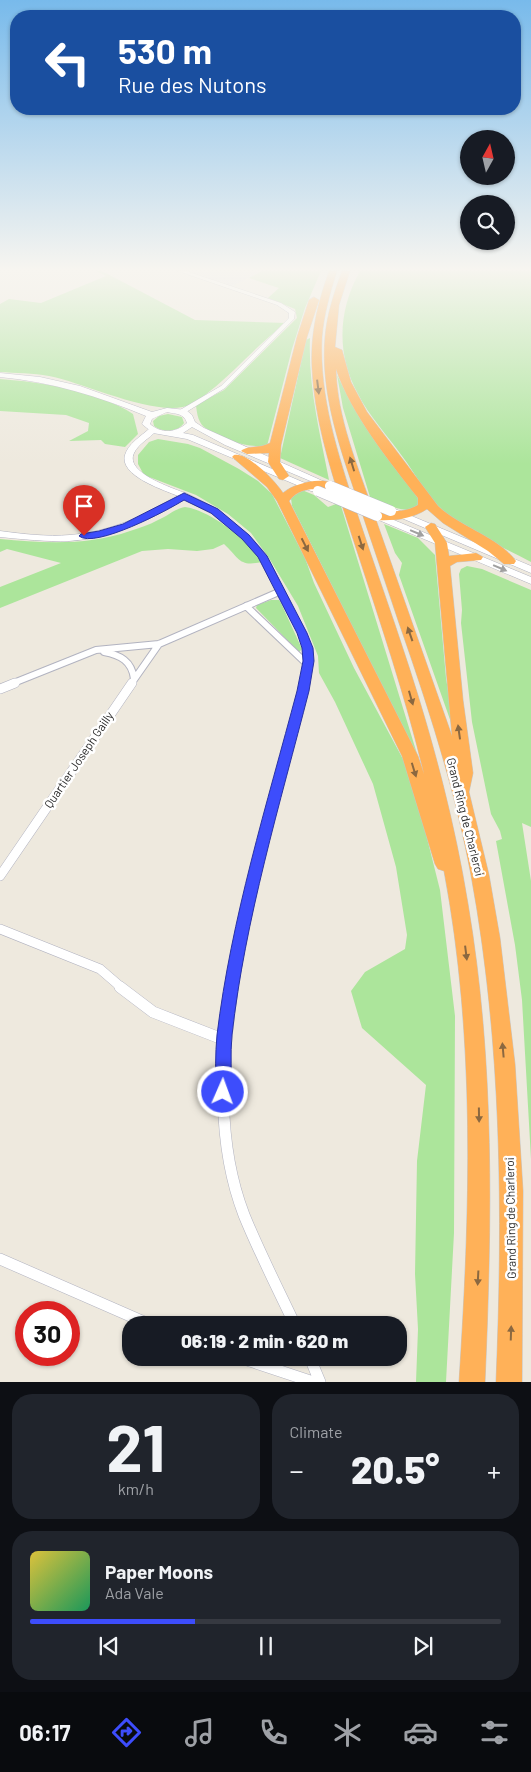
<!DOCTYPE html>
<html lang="en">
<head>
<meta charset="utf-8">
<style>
	body { margin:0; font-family:Barlow,sans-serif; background:#20242c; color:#f1f3f6; height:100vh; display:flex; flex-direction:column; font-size:19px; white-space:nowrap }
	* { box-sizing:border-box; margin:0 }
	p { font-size:16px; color:#9ea1a6 }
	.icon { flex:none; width:28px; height:28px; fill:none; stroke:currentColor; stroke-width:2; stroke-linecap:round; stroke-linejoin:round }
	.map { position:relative; height:1382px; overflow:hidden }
	.drawer { display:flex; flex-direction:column; gap:12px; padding:12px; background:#0d0f14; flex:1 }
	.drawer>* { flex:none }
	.guide { position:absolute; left:10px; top:10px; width:511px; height:105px; border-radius:20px; box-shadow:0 1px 4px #0004; background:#1a4fa0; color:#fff; overflow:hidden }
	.needle { width:32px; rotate:8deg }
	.fabs { position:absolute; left:460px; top:130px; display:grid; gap:10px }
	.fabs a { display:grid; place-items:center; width:55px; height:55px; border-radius:50%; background:#171b24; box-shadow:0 1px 4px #0004; font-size:25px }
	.speed { position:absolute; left:15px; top:1301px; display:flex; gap:10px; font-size:25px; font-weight:700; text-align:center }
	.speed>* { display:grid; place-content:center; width:65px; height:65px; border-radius:50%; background:#171b24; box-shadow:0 1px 4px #0004; line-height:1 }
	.speed .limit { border:8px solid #d22; background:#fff; color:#111 }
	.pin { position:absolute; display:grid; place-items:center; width:42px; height:42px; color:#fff; margin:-51px -21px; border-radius:50% 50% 50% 0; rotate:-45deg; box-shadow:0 0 5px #0007 }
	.pin .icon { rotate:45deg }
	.me { position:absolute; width:55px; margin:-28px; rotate:2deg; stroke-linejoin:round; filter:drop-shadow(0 0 4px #0008) }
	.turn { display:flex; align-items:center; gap:18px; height:105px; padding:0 25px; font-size:22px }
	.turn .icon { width:65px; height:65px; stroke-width:2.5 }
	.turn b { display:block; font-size:35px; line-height:42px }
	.big { font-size:38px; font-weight:800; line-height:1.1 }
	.drawer .tile { flex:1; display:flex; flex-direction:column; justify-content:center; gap:8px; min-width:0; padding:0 18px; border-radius:20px; background:#20242c }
	.drawer .dial { align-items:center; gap:0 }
	.dial b { font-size:65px; line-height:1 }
	.song { display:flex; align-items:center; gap:15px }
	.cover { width:60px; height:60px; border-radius:8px; background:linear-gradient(135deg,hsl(50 70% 55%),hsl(150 70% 35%)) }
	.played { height:5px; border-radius:2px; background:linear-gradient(90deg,#3d4dfc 35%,#363941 35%) }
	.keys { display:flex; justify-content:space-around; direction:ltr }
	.heat { display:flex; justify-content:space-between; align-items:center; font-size:28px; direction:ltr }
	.drawer .tiles { flex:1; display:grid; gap:12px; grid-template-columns:1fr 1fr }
	.tile:last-child { grid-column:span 2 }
	.trip { position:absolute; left:122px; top:1316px; width:285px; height:50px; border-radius:20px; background:#171b24; box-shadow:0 1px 4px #0004; font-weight:800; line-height:50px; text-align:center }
	.tabs { display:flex; height:80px; justify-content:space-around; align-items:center; background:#090b0e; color:#9ea1a6 }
	.tabs .icon { width:35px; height:35px }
	.tabs .current { color:#3d4dfc }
	.tabs b { font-size:22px; color:#f1f3f6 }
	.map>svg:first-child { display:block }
	.industrial { fill:#e2dfe6 }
	.green { fill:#ace59b }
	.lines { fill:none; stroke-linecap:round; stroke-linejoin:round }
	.minor-far2-casing { stroke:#b2b3c0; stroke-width:8 }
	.minor-far1-casing { stroke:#b2b3c0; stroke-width:10 }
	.minor-casing { stroke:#b2b3c0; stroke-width:12 }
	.tertiary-casing { stroke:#b2b3c0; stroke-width:1 }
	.secondary-casing { stroke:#b2b3c0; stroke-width:1 }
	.motorway-casing { stroke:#c8c8c8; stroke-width:1 }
	.minor-far2 { stroke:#fff; stroke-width:6 }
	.minor-far1 { stroke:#fff; stroke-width:9 }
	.minor { stroke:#fff; stroke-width:11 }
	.tertiary { fill:#fff; fill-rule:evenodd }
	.secondary { fill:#fff; fill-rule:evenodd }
	.motorway { fill:#ffb158; fill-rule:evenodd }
	.secondary-bridge-casing { stroke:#b2b3c0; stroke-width:11; stroke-linecap:butt }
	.secondary-bridge { stroke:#fff; stroke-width:10 }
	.oneway { fill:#8b6840 }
	.oneway2 { fill:#a0a0a0 }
	.route { fill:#3d4dfc; stroke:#2832a4 }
	.labels { text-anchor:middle; stroke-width:5; stroke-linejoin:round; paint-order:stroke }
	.street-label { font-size:12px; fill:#2c2c2c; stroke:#fff }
</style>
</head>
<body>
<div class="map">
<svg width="531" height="1382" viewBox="0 0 531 1382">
	<rect width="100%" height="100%" fill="#eee9de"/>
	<path class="industrial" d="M189,271H262L232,286Z"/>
	<path class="green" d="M96,271H102L195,320L287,323C259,342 237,370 210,391C205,395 199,401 192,404C160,420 86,383 49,376C33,373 16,373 0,372V304L9,299L41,303L106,276Z
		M262,271H321L305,308L292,349L267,446C249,448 222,440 207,429C198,424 197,414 196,405L224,390L297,318L295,309L268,298L279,288L249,278Z
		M360,271H531V562C502,547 471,533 446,513C427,498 416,474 402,456C388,436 369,416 358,394C336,354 338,310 360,271Z
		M310,338C308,387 320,433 329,480L280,458L306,340Z
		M337,375L354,408L420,501L419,506C404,516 385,503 370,497L343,408Z
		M0,379C41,382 98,391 133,414L138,434L125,447L105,444L101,440L69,441L88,431L89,423L66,415L0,411Z
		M168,414L182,417L184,423C178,432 163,433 154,426L153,421L159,416Z
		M158,439L188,444L200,448L239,469L258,481L272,494L305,558L314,583L354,668L404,761L421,814L440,890L455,1016L454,1233L446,1382H416L418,1329L415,1274L417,1161L426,1085L362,1028L351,991L365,972L405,949L407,935L396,867L373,784L335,702L319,673L318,656L298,606L269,558L251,533L228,514L196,495L144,475L138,464V455L149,442Z
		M302,490L314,495L328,507L336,504L341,506L418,757L292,506L291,498Z
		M185,507C210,510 249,541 262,562C239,567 240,559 224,544L213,549L197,551L168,549L142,551L0,608V587L61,563L7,549L0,552V539C43,543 88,546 130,531C139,528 149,525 158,520C168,516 174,509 185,507Z
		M384,524L418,538L435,555L446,678L454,728H453L399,575L402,563L395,553Z
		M467,566L482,569L531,590V827L522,823L531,881V1159L522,1000L515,945L496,841L502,839L500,831L491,814L487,795L472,722L461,623L462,610L459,574L461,569Z
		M271,600H279L281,603L302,649L299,652L256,608L257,605Z"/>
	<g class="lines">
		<g class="minor-far2-casing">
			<path id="minor-far2" d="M184,496L214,511L246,537L263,556L302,633L307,648L309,661L304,684
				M246,606L308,665
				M104,652C120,655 132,661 134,679
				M11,684L96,650L159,644L281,591
				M131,684L159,644"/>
		</g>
		<g class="minor-far1-casing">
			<path id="minor-far1" d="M0,689L15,683
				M0,876L132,683
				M0,929L100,969L122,988
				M233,988L253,880L305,683"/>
		</g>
		<g class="minor-casing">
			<path id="minor" d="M120,987L153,1012L225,1040
				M233,987C221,1063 216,1142 244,1215C259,1252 278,1289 295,1325
				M0,1259L151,1325
				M241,1358L313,1382
				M310,1358L320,1382"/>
		</g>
		<g class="tertiary-casing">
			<path id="tertiary" d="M178,271H186L281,303L295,312L294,319L225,388L183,414H180V410L221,386L289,318V313L277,305Z
				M149,429H155L156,431C149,439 139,443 134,453C124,473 173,488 187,494V498C151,520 112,538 69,541C46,542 23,539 0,537V531C23,534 47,537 70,535C109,532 145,516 178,496C164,490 119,476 125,455C128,444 141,436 149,429Z"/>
		</g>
		<g class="secondary-casing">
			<path id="secondary" d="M0,373L40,377L80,386L152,412L167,408L186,410L192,415L195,422L204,428L334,486L333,488H327L225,445L192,427L183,433L193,435L319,489L317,491H311L187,439L153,433L142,424L146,416C98,396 52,382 0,377ZM167,412C176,414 184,413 187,423C176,433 161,434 150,424L152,419Z
				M395,509L531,566V573L392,514V510Z
				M377,513L531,577V584L374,518L372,516Z"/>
		</g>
		<g class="motorway-casing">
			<path id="motorway" d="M329,271H337C330,293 324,314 322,337C319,397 338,454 356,510C373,562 392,614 409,667C434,744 455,824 468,904C495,1063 492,1222 485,1382H459C470,1212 476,1040 444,871L438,869L435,864L402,756L277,501L267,487L232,457L234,455C247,451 276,482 283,493C294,483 325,475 336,486C326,496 306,480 289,501L418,756L424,774C406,698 381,625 357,551C338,492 315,430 312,368C310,334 318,302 329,271Z
				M342,271H350L339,305L335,347L342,350L351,382L367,412L438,506C460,527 498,537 516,561L514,564H504L488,551L443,523L427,509C412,519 394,521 376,520L452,736L435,543L425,527L431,523L435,524L447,543L449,556L476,553L483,557L481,560L457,562L450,566L463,700L473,773L469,792L489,875L500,938L515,1064L523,1191L522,1382H496C503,1213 502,1043 471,875C455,789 428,706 399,623C386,583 372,544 359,504C341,451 320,394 325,337C327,314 334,293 342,271ZM336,369C351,414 389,461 418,498V505C403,514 390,510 374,513C358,467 337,418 336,369Z
				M314,297L319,300L307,337L281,445L280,462L289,476L283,480L279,479L268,462L269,453L247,454L241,451C248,445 259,449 270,443L297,337L309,300Z"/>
		</g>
		<use href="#minor-far2" class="minor-far2"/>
		<use href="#minor-far1" class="minor-far1"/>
		<use href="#minor" class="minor"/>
		<use href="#tertiary" class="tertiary"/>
		<use href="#secondary" class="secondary"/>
		<use href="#motorway" class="motorway"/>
		<g class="secondary-bridge-casing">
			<path id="secondary-bridge" d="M330,486L391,511
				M318,491L377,516"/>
		</g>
		<use href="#secondary-bridge" class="secondary-bridge"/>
	</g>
	<defs><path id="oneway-solid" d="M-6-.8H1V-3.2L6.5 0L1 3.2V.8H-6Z" transform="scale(1.25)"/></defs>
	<g class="oneway">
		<use href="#oneway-solid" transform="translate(318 387) rotate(83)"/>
		<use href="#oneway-solid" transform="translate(352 464) rotate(-107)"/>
		<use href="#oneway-solid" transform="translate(361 543) rotate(72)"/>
		<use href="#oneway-solid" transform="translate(305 545) rotate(63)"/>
		<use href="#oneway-solid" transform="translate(410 634) rotate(-109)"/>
		<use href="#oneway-solid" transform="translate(411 698) rotate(74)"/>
		<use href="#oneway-solid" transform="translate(459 732) rotate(-98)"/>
		<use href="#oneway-solid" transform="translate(414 770) rotate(73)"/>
		<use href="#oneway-solid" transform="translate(466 953) rotate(83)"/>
		<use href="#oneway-solid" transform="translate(503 1050) rotate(-95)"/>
		<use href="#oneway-solid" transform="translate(479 1115) rotate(89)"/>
		<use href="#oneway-solid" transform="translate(478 1278) rotate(93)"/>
		<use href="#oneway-solid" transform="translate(511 1333) rotate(-88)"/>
	</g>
	<g class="oneway2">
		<use href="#oneway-solid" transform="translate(417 533) rotate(23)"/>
		<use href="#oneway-solid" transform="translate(500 568) rotate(23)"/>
	</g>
	<linearGradient id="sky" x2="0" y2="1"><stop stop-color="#78baeb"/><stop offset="0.58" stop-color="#f7f5f0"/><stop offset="1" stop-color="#f7f5f0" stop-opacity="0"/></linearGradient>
	<rect width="531" height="464" fill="url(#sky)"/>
	<path class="route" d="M184,493L218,509L249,535L267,556L307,633L313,648L314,661L309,691C280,804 245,919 232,1035C230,1054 232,1074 231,1092L229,1098L223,1100L218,1098L215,1092C216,1074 215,1054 217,1035C231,919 267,804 297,691L303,661L302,648L297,633L258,557L242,539L211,513L184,500C168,510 95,549 79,536L81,534L99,531L123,524Z"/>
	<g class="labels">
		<g class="street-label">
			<text transform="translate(79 760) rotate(-56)" y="4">Quartier Joseph Gailly</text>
			<text transform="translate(465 817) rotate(76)" y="4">Grand Ring de Charleroi</text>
			<text transform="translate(511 1218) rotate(-91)" y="4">Grand Ring de Charleroi</text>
		</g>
	</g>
</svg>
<div class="fabs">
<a><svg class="needle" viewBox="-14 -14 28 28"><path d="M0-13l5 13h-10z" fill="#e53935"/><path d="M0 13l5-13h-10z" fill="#9ea1a6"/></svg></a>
<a><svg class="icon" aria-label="search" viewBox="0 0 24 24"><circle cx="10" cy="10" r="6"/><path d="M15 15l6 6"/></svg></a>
</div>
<div class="speed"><div class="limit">30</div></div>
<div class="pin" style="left:84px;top:536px;background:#d93025"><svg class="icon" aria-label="arrive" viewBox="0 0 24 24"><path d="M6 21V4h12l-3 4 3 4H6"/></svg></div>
<svg class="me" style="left:223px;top:1092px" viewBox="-20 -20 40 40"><circle r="17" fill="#3d4dfc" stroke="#fff" stroke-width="3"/><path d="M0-11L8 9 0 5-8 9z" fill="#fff"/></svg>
<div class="trip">06:19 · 2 min · 620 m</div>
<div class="guide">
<div class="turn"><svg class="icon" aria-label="left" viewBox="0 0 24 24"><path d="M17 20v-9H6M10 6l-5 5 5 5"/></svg><div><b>530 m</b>Rue des Nutons</div></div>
</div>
</div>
<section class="drawer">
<div class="tiles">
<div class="tile dial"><b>21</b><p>km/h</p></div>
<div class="tile"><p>Climate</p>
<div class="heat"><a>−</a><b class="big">20.5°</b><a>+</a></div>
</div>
<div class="tile">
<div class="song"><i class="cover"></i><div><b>Paper Moons</b><p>Ada Vale</p></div></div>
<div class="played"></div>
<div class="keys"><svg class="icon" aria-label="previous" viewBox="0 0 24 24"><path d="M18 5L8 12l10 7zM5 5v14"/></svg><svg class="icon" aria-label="pause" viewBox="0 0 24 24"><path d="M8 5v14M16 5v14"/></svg><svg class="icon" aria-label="next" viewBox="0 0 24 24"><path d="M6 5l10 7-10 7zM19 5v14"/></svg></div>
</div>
</div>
</section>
<nav class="tabs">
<b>06:17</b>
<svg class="icon current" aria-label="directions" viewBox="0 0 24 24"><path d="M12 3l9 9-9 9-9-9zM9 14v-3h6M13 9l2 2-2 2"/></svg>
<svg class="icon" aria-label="music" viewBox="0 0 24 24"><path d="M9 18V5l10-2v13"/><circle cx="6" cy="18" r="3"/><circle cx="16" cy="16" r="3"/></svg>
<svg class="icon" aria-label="phone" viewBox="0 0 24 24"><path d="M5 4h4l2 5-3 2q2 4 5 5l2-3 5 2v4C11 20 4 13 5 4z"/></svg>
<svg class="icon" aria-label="climate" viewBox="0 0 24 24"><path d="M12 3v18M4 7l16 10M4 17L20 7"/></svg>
<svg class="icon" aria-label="car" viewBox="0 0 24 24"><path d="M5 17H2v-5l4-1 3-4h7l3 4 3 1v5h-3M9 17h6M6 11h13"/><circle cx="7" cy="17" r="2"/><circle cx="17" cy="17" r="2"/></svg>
<svg class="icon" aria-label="filters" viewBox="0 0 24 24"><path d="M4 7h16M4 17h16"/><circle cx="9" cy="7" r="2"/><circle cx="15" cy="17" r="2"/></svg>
</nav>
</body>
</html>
